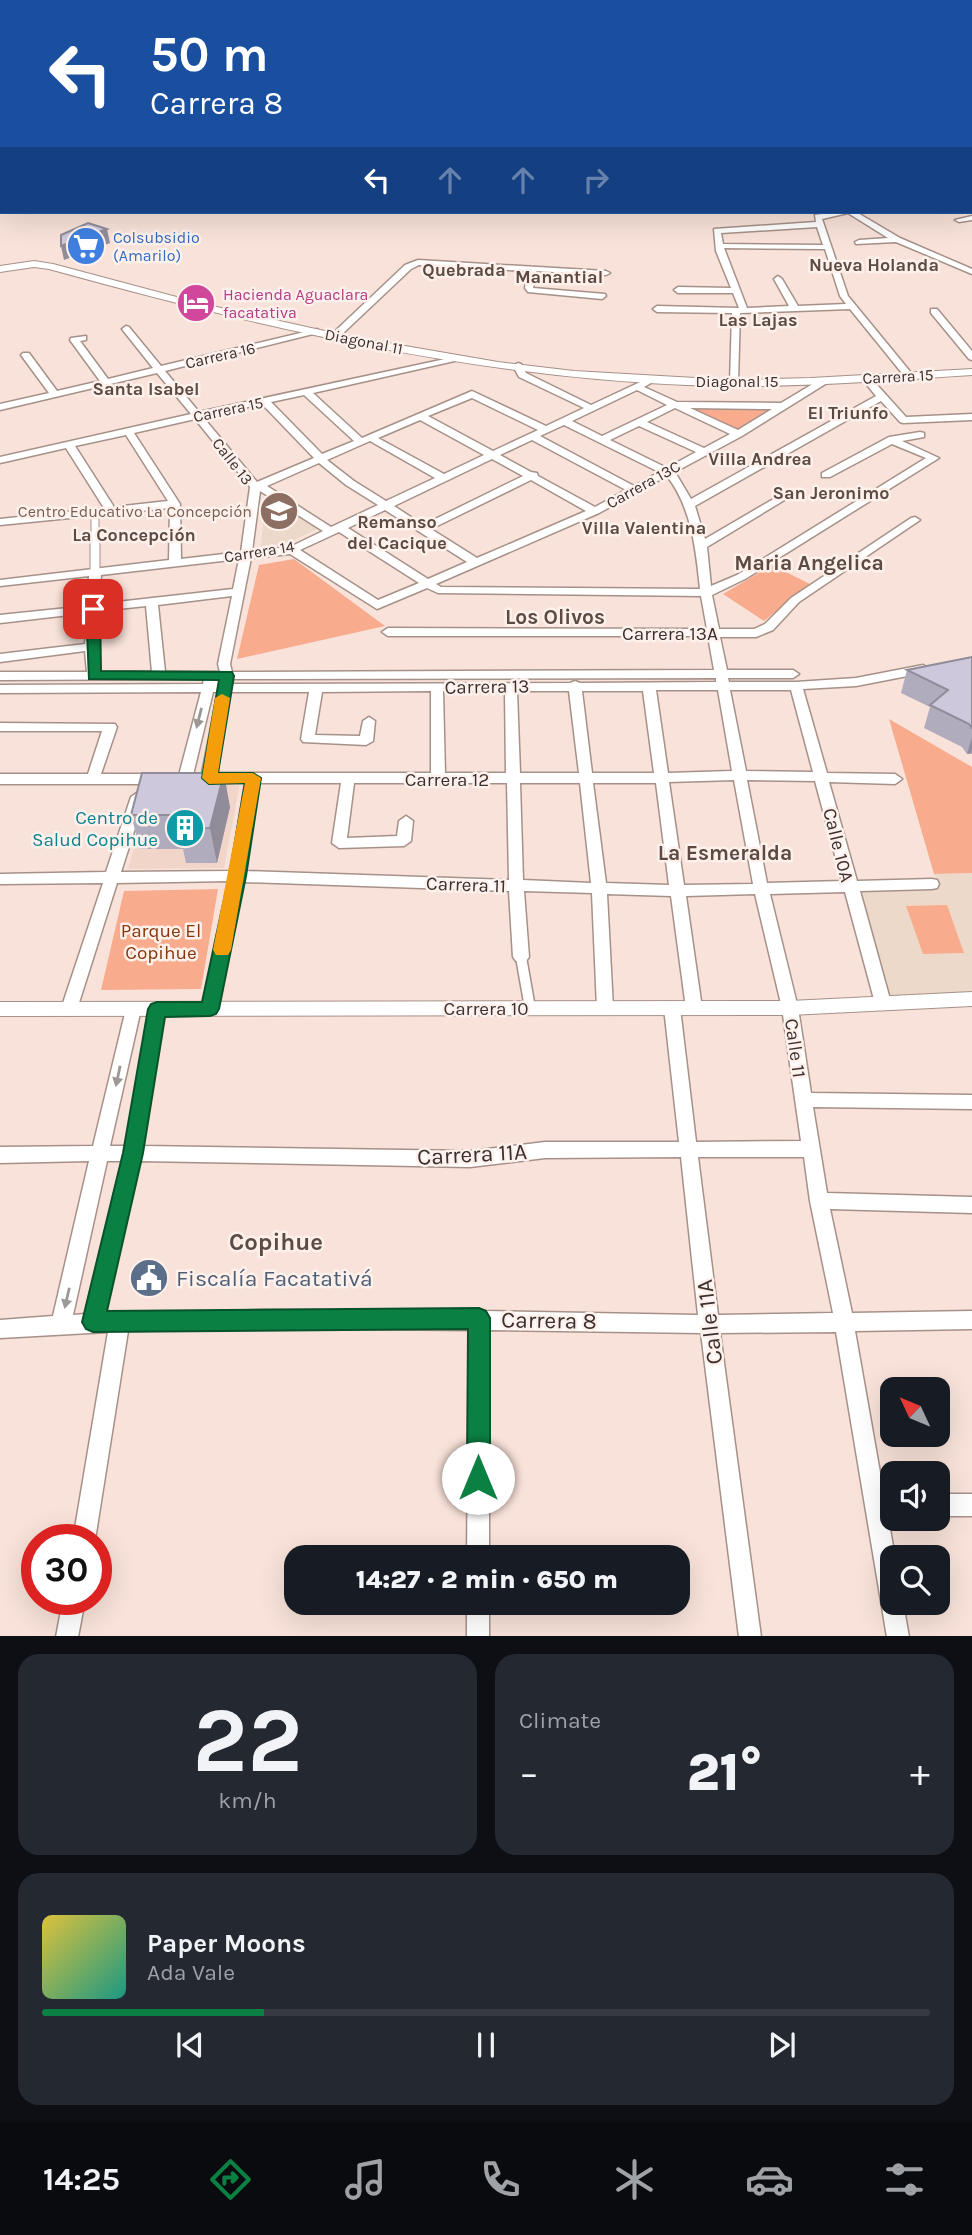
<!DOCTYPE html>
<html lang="en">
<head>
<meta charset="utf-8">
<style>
	body { margin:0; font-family:Karla,sans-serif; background:#242831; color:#f1f3f6; height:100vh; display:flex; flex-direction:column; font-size:26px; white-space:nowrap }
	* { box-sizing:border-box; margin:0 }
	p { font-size:23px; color:#9ea1a6 }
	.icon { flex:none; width:38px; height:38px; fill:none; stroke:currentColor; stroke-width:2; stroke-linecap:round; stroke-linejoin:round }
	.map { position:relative; height:1636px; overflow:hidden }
	.panel { display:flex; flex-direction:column; gap:18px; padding:18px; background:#0d0f14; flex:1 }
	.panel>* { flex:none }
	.top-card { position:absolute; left:0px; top:0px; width:973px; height:214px; box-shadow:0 7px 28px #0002; background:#1a4fa0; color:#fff; overflow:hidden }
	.needle { width:46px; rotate:314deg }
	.buttons { position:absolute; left:880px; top:1377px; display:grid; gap:14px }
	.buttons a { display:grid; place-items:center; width:70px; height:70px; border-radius:14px; background:#171b24; box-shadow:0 7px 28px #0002; font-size:35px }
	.speed { position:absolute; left:21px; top:1524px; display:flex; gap:14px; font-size:35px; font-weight:700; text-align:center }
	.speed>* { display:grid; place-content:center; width:91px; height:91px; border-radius:50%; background:#171b24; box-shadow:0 7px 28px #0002; line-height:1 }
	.speed .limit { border:10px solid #d22; background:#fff; color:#111 }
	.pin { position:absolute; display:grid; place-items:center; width:60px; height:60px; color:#fff; margin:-30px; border-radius:14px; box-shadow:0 4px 10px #0006 }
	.me { position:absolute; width:77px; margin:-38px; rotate:0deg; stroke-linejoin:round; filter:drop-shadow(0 0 5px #0008) }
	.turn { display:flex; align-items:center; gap:24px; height:147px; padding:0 35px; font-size:32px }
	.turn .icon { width:91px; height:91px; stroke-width:2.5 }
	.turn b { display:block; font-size:49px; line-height:60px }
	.lanes { display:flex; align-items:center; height:66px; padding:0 35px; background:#0003; justify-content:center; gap:35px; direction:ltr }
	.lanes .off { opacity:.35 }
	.big { font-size:52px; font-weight:800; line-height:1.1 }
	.panel .widget { flex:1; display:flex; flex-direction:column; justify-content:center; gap:10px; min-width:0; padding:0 24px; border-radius:21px; background:#242831 }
	.panel .dial { align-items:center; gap:0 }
	.dial b { font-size:91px; line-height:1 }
	.song { display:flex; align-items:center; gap:21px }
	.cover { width:84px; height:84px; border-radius:10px; background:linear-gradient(135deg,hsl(50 70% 55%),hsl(170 70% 35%)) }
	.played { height:7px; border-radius:4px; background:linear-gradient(90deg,#0b8043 25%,#363941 25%) }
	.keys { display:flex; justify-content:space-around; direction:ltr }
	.heat { display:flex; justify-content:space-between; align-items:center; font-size:38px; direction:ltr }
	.panel .tiles { flex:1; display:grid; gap:18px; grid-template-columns:1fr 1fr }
	.widget:last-child { grid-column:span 2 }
	.trip { position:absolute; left:284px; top:1545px; width:406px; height:70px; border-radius:21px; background:#171b24; box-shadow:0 7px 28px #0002; font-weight:800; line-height:70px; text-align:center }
	.tab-bar { display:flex; height:112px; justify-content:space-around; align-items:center; background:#090b0e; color:#9ea1a6 }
	.tab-bar .icon { width:49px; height:49px }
	.tab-bar .current { color:#0b8043 }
	.tab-bar b { font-size:32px; color:#f1f3f6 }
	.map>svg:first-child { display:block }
	.built { fill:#f2d5c9 }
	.education { fill:#ecd9c9 }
	.green { fill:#f9ac8d }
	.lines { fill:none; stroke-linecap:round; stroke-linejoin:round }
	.pedestrian-far2-casing { stroke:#a69189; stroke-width:9 }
	.pedestrian-far1-casing { stroke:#a69189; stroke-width:11 }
	.pedestrian-casing { stroke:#a69189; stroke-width:13 }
	.minor-casing { stroke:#a69189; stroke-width:3 }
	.tertiary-casing { stroke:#a69189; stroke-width:2 }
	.pedestrian-far2 { stroke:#fff; stroke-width:7 }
	.pedestrian-far1 { stroke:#fff; stroke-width:9 }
	.pedestrian { stroke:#fff; stroke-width:10 }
	.minor { fill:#fff; fill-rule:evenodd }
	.tertiary { fill:#fff; fill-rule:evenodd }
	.wall { fill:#b0acbd }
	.shaded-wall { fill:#908c9a }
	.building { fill:#cdc8dc; stroke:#908c9a; stroke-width:2 }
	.oneway { fill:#9c9896 }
	.route { fill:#0b8043; stroke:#07532c; stroke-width:2 }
	.slow { fill:#f59e0b }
	.labels { text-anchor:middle; stroke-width:5; stroke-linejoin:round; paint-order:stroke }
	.far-shop-label { font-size:16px; fill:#366cbe; stroke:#fef1ec; text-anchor:start }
	.far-hotel-label { font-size:16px; fill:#b23c85; stroke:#fef1ec; text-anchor:start }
	.far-street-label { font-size:16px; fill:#3a312e; stroke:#fef1ec }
	.far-education-label { font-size:16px; fill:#785e54; stroke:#fef1ec; text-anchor:end }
	.far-neighbourhood-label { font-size:18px; font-weight:bold; fill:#5c4a43; stroke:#fef1ec }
	.street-label { font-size:19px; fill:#3a312e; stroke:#fef1ec }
	.culture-label { font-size:19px; fill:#0d838f; stroke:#fef1ec; text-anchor:end }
	.park-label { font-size:19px; fill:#88360a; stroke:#fef1ec }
	.neighbourhood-label { font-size:21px; font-weight:bold; fill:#5c4a43; stroke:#fef1ec }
	.near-street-label { font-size:23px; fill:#3a312e; stroke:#fef1ec }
	.near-service-label { font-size:23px; fill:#4e5e75; stroke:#fef1ec; text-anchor:start }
	.near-neighbourhood-label { font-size:24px; font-weight:bold; fill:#5c4a43; stroke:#fef1ec }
</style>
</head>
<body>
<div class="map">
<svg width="972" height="1637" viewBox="0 0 972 1637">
	<rect width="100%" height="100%" fill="#f8e2d9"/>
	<path class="built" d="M240,783L224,868L128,869L151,786Z"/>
	<path class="education" d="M266,495L319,528L288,543L261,546Z
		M972,873V996L883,1003L850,888L940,887L934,874Z"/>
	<path class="green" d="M689,408L774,409L735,430Z
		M294,559L385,626L237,659L259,565Z
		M772,565L810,584L764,621L723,594Z
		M889,719L972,767V873L934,874Z
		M218,889L201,989L101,990L124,891Z
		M947,905L964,953L923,954L906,906Z"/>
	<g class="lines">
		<g class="pedestrian-far2-casing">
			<path id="pedestrian-far2" d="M95,513V540"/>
		</g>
		<g class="pedestrian-far1-casing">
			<path id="pedestrian-far1" d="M95,538V572"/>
		</g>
		<g class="pedestrian-casing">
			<path id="pedestrian" d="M521,957L530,1008"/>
		</g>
		<g class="minor-casing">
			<path id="minor" d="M0,30H2V34H0Z
				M971,154H972V158H971Z
				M971,169H972V173H971Z
				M971,199H972V203H971Z
				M834,212H856L900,238L972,269V274L896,242L856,244L855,242L859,240L888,238L848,213L822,219L848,296L912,374V378H906L850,309L740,313L738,381L730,383L732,313L657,312L653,309L657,306L739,308L733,293H678L674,290L678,287L731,288L716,251L714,229L816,222L815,215ZM817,227L823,245L723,244L721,233ZM724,248L825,249L840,296L846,304L798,306L782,279L778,276L774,279L789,306L747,308Z
				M972,216V220L959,222L955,220Z
				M418,260L606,271L610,273L606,275L536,271L533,288L605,294L606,296L602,299L528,292L525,288L528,271L419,265L411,269L338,338H332V334L405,265Z
				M931,309H937L972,351V360L969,359L931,313Z
				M126,326L129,327L161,366L317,329L321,332L165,371L199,412L459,356V360L313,393L362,438L472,391L546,426L584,408L519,377L513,366L518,363L521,364L526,373L591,405L651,377L656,380L644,387L677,402L781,403L821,379H827V383L742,436L675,472L691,499L876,396L863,380V376H869L906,417L972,414V420L903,423L900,422L881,401L695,506L705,539L782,494L786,493L791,496L707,547L711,586L737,575L926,458L892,444L830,477H822V473L889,437L920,432L924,433V437L902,441L939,458L745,579L712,595L719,629H754L765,624L791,598L911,518L915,517L920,520L799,602L773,630L756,637H720L727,670H793L799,674L793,678H728L729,682H796L856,678L923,665L929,669L923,673L856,686L803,689L827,773L895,774L902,779L895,784L829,782L857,881L932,879L937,880L939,884L937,888L932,889L860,891L891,1003L889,1007L883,1009L877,1007L875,1003L845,892L770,894L798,1008L811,1093L972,1095V1109L813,1107L827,1193L972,1197V1213L830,1209L852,1313L972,1311V1329L855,1331L884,1495L892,1496V1516L888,1517L895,1558H892V1603H903L909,1637H887L836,1332L720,1333L761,1637H739L701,1333L489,1330V1558H467L469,1330L265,1328L128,1331L95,1540H73L108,1332L0,1338V1320L53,1316L89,1161L0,1163V1147L93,1146L127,1005L133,1003L139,1005L141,1009L110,1146H126L149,1009L151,1005L157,1003L163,1005L165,1009L143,1146L470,1151L545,1142H679L664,1008L666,1004L672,1002L678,1004L680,1008L696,1142L801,1141L782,1008L755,894L686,896L702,1008L700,1012L694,1014L688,1012L686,1008L671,896L607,894L613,1008L611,1012L605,1014L599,1012L597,1008L592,893L524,891L529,957L526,961H516L513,957L509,891L243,882L218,1009L216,1013L210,1015L204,1013L202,1009L229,881L117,883L77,1009L75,1013L69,1015L63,1013L61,1009L103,883L0,884V874L106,872L131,797L138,792L145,797L121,872L231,871L245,783H208L201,778L218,692H213L192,779L185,784L178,779L201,692L0,693V685L203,684L204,679L0,680V672H87L85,651L0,662V654L85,644L87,613L0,623V615L87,606L89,576L0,586V580L169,560L170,508L0,525V519L104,508L66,448L0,463V457L191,414L157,373L0,410V404L49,393L21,355L23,353H29L57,391L100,381L70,340L71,338L86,336V340L80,341L108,379L153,368L122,329ZM637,390L667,405L602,436L572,421ZM304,395L354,441L322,454L271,402ZM472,398L538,430L493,451L428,416ZM262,404L314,458L257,482L203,417ZM675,408L730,434L704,448L647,422ZM690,408L772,409L738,430ZM195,419L250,487L241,552L181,559L180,504L134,433ZM420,420L484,455L444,474L378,438ZM564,425L659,472L634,486L540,436ZM639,426L696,452L667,468L610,440ZM126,435L168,501L114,507L75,446ZM532,440L626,490L595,507L538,476L537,473L531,472L500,455ZM370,441L435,478L386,501L354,481L327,460ZM492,459L523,476L423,525L394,506ZM319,463L346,485L378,505L331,527L267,486ZM667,476C692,508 696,551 700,589L441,587L436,584L599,513ZM531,480L586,511L477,558L431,529ZM260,491L323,531L290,547L252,551ZM385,510L467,562L428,579L348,528ZM339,532L419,583L378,600L300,550ZM290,554L377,609L427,588L438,593L701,596L707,629L388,628L382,632L388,636H708L714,670L232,672L230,664L251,558ZM239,559L233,589L99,604L101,575ZM232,596L218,664L220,672H165L158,605ZM146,606L152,672H100L97,647L99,611ZM716,678V682L580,683L575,681L570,683L232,684L233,679ZM656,690H718L732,771L668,773ZM730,690H791L813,772L746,771ZM431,691V773H217L230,692H309L301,739L303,742L366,745L373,741L375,721L369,717L363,721L360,736L315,735L322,692ZM443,691H505L506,773H445ZM517,691H569L579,773H520ZM582,691H643L654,773H592ZM734,780L753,884L684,885L669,782ZM747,780L815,781L842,881L767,883ZM259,783H341L332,843L339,848L404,846L411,841L413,821L406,816L399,821L397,836L347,838L354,783H507L509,880L245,871ZM520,783H580L591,883L523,880ZM593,783H656L669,885L606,883ZM681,1157L698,1315L486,1311L479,1309L473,1311L265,1310L105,1314L140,1161L470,1167L545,1158ZM698,1157H804L810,1201L833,1313L718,1315ZM107,1161H122L85,1314L73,1315Z
				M0,723L115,724L117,727L101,774H160L167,779L160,784H0V774H88L102,731H0Z
				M938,1494H972V1516H938Z
				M63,1600H85L78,1637H56Z
				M467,1603H489V1637H467Z"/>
		</g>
		<g class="tertiary-casing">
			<path id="tertiary" d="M34,261L53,264L199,303L347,336L498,362L574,371L730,380L811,378L972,369V375C877,381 782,389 687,385C470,376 258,327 49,269L34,267L0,272V266Z
				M972,992V1006L790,1015L0,1016V1002L790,1001Z"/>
		</g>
		<use href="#pedestrian-far2" class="pedestrian-far2"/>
		<use href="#pedestrian-far1" class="pedestrian-far1"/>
		<use href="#pedestrian" class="pedestrian"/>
		<use href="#minor" class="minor"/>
		<use href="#tertiary" class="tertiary"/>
	</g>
	<path class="wall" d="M972,657V754H967L962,747L924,728L930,707L901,693L907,670Z
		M230,807L217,863H186L183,849H140L131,815Z"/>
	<path class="shaded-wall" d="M107,229L110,243L64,260L61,246Z
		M972,737V749L971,753L967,754Z
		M224,773L230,807L217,863L210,828Z"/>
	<path class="building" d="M88,223L107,229L61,246V235Z
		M972,657V728L969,724L930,705L948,690L907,670Z
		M142,773H224L210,828L179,829L182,815H131Z"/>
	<defs><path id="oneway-solid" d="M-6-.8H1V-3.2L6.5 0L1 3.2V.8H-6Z" transform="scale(1.75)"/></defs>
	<g class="oneway">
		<use href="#oneway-solid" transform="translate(199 718) rotate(104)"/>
		<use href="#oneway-solid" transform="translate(118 1076) rotate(102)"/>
		<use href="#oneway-solid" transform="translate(67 1298) rotate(103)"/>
	</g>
	<path class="route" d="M93,605L100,609L101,671L232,672L234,676L218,773H253L261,778L246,876L219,1009L216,1014L210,1016L165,1017L143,1153L107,1311L479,1308L486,1311L490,1318V1478L487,1486L478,1490L470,1486L467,1478L468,1329L93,1332L86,1329L82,1322L123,1153L148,1009L151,1004L157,1002H202L229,876L245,783L209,784L202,778L219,680L89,679L86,609Z"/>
	<path class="slow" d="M222,694L230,698L218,773H253L261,778L231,950L228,955H216L213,950L245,783L209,784L202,778L215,698Z"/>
	<defs>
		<g id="supermarket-disc" transform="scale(2.0125)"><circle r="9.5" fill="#3f7fe0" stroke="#fef1ec"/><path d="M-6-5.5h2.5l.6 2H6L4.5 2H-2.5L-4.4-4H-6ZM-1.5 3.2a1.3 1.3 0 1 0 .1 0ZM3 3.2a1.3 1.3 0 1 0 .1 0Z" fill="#fff"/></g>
		<g id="hotel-disc" transform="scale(2.0125)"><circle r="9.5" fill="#d1479c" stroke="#fef1ec"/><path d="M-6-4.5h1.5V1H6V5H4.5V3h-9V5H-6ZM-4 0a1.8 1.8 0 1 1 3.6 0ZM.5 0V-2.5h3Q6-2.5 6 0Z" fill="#fff"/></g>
		<g id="school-disc" transform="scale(2.0125)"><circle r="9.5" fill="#8d6e63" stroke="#fef1ec"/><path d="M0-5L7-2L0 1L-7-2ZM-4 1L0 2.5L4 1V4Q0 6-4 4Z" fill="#fff"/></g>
		<g id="building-disc" transform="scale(2.0125)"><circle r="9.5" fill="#0f9aa8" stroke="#fef1ec"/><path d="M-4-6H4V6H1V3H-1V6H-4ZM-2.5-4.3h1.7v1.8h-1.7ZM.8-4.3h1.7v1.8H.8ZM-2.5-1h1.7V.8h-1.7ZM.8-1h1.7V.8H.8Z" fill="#fff"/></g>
		<g id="civic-disc" transform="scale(2.0125)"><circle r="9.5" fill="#5c6f8a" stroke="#fef1ec"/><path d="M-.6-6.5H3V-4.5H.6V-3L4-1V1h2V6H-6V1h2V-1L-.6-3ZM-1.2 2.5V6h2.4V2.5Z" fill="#fff"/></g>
	</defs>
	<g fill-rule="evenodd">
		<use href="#supermarket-disc" x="86" y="246"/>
		<use href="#hotel-disc" x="196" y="303"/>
		<use href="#school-disc" x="279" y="511"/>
		<use href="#building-disc" x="185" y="828"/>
		<use href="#civic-disc" x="149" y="1278"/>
	</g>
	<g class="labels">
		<g class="far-shop-label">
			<text x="113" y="243">Colsubsidio<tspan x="113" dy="18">(Amarilo)</tspan></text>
		</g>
		<g class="far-hotel-label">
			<text x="223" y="300">Hacienda Aguaclara<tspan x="223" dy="18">facatativa</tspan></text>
		</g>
		<g class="far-street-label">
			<text transform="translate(364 341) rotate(11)" y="6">Diagonal 11</text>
			<text transform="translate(220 355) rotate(-13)" y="6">Carrera 16</text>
			<text transform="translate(898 376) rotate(-3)" y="6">Carrera 15</text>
			<text x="737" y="387">Diagonal 15</text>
			<text transform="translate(228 409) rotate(-12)" y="6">Carrera 15</text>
			<text transform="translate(233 461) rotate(52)" y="6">Calle 13</text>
			<text transform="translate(643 484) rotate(-29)" y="6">Carrera 13C</text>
			<text transform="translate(259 551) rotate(-9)" y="6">Carrera 14</text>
		</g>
		<g class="far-education-label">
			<text x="252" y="517">Centro Educativo La Concepción</text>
		</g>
		<g class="far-neighbourhood-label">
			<text x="874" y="271">Nueva Holanda</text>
			<text x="464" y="276">Quebrada</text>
			<text x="559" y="283">Manantial</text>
			<text x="758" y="326">Las Lajas</text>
			<text x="146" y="395">Santa Isabel</text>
			<text x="848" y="419">El Triunfo</text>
			<text x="760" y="465">Villa Andrea</text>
			<text x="831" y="499">San Jeronimo</text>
			<text x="397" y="528">Remanso<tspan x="397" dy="21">del Cacique</tspan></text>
			<text x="644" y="534">Villa Valentina</text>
			<text x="134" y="541">La Concepción</text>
		</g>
		<g class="street-label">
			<text x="670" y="640">Carrera 13A</text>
			<text transform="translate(487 686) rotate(-1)" y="7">Carrera 13</text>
			<text x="447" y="786">Carrera 12</text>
			<text transform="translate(839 845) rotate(76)" y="7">Calle 10A</text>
			<text transform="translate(466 884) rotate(2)" y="7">Carrera 11</text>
			<text x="486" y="1015">Carrera 10</text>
			<text transform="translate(796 1048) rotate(82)" y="7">Calle 11</text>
		</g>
		<g class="culture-label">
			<text x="158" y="824">Centro de<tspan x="158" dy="22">Salud Copihue</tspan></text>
		</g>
		<g class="park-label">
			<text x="161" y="937">Parque El<tspan x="161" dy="22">Copihue</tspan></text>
		</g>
		<g class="neighbourhood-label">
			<text x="809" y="570">Maria Angelica</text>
			<text x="555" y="624">Los Olivos</text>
			<text x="725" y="860">La Esmeralda</text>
		</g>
		<g class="near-street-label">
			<text transform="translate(472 1154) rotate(-3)" y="8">Carrera 11A</text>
			<text transform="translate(549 1320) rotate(1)" y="8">Carrera 8</text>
			<text transform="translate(709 1322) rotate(-97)" y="8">Calle 11A</text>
		</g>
		<g class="near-service-label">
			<text x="176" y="1286">Fiscalía Facatativá</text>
		</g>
		<g class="near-neighbourhood-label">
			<text x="276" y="1250">Copihue</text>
		</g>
	</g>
</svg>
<div class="buttons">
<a><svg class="needle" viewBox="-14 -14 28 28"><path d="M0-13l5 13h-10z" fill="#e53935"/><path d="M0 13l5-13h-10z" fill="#9ea1a6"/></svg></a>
<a><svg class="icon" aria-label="sound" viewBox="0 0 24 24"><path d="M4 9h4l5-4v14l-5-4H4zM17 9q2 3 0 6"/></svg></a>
<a><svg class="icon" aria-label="search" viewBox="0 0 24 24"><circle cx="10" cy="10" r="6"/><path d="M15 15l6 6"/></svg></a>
</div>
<div class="speed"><div class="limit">30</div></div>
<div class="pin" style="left:93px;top:609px;background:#d93025"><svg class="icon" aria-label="arrive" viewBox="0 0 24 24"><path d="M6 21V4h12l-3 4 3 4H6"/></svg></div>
<svg class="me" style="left:478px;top:1478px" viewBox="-20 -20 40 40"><circle r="19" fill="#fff"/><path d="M0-13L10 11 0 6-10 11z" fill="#0b8043"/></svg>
<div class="trip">14:27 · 2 min · 650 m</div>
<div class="top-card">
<div class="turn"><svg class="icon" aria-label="left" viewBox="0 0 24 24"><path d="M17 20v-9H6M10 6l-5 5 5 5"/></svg><div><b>50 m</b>Carrera 8</div></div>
<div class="lanes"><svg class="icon" aria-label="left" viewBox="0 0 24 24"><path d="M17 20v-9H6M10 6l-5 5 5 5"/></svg><svg class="icon off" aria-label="ahead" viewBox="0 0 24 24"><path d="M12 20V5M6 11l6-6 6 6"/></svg><svg class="icon off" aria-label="ahead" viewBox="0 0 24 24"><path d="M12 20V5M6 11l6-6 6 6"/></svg><svg class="icon off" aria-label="right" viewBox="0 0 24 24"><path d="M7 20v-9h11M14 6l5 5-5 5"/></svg></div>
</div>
</div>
<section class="panel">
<div class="tiles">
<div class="widget dial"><b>22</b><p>km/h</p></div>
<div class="widget"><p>Climate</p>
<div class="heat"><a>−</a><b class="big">21°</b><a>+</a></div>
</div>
<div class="widget">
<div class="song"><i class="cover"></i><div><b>Paper Moons</b><p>Ada Vale</p></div></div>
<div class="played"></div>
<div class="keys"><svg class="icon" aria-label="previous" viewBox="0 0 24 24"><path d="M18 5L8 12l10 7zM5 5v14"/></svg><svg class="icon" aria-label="pause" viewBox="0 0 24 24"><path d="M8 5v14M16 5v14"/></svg><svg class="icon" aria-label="next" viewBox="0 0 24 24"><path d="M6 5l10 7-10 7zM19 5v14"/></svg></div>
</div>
</div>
</section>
<nav class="tab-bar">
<b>14:25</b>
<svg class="icon current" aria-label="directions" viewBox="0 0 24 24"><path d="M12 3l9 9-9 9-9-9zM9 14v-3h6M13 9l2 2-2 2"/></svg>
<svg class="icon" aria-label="music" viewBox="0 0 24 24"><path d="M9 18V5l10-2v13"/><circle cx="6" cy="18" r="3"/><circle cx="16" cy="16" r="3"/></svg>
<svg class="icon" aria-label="phone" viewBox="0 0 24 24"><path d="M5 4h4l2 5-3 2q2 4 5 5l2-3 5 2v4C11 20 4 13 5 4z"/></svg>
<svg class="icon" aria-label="climate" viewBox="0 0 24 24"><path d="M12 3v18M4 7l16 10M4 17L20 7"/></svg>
<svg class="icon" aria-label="car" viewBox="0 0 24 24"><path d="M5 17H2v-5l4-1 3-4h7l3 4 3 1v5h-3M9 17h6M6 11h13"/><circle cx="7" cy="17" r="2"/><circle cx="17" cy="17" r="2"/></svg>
<svg class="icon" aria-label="filters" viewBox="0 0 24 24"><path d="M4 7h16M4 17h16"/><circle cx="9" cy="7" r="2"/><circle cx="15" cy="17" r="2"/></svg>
</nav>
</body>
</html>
